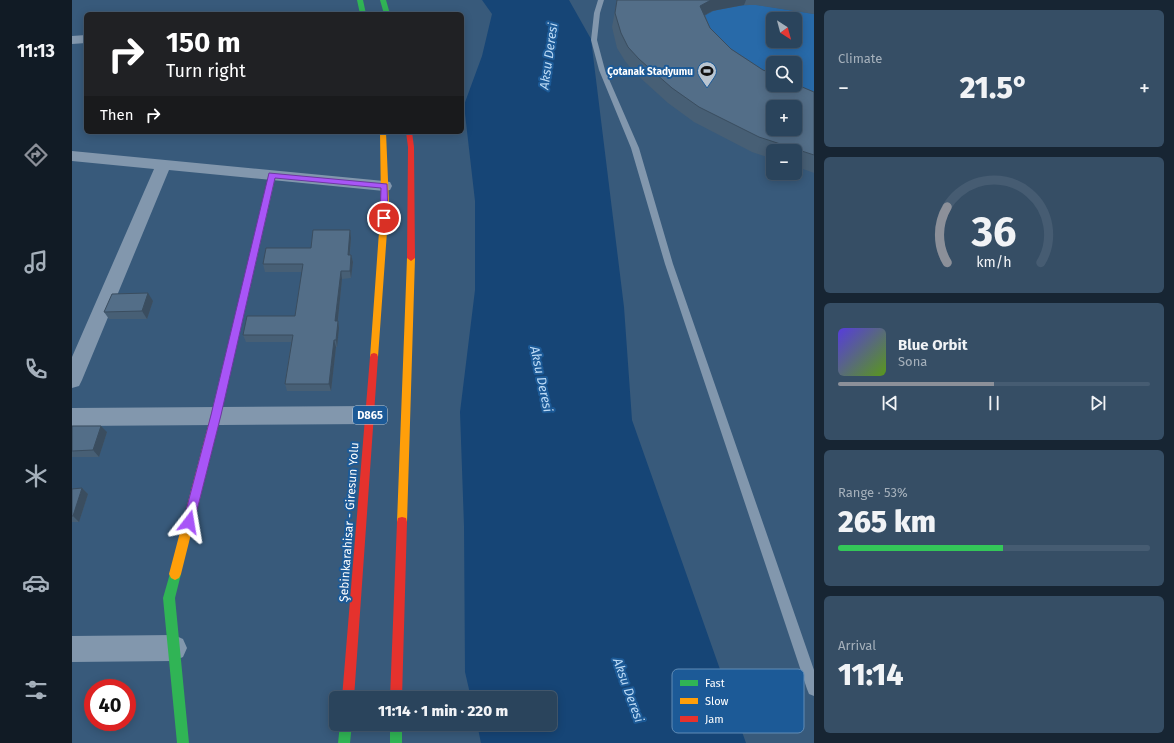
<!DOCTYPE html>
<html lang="en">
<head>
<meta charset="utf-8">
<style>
	body { margin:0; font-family:"Fira Sans",sans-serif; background:#364e65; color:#f1f3f6; height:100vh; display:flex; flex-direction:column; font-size:15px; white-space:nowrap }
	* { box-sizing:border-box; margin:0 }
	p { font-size:13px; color:#a5b0bb }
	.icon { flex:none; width:22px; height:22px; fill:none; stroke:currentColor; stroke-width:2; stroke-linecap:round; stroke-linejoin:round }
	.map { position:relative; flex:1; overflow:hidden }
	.details { display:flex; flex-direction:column; gap:10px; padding:10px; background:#172533; width:360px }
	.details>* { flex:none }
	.banner { position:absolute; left:12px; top:12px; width:380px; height:122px; border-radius:6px; box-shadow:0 2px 10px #0003,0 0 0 1px #465c72; background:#202124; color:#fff; overflow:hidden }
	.needle { width:26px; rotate:144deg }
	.buttons { position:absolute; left:694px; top:12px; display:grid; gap:8px }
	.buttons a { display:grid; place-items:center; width:36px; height:36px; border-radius:6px; background:#2a445c; box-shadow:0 2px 10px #0003,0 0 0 1px #465c72; font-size:20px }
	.speed { position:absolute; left:12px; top:679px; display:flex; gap:8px; font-size:20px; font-weight:700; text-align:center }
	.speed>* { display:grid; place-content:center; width:52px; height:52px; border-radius:50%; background:#2a445c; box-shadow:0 2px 10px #0003,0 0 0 1px #465c72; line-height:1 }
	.speed .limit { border:6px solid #d22; background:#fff; color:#111 }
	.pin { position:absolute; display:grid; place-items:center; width:34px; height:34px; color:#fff; margin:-17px; border:2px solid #fff; border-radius:50%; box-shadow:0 1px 4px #0007 }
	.me { position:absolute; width:44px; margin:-22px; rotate:14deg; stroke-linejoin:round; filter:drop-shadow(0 0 3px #0008) }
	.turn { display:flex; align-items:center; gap:14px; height:84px; padding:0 16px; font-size:18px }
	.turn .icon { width:52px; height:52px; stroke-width:2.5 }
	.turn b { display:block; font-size:28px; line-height:34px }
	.then { display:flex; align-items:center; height:38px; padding:0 16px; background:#0003; gap:8px; font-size:15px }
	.big { font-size:30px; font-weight:800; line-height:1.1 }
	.details .card { flex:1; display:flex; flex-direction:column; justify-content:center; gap:6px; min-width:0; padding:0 14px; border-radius:6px; background:#364e65 }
	.details .dial { align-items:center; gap:0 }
	.dial svg { height:104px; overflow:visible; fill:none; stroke:#465c72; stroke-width:7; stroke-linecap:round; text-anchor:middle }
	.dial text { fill:#f1f3f6; stroke:none }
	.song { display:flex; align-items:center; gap:12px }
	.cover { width:48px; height:48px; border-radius:6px; background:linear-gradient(135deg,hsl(250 70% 55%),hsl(90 70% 35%)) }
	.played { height:4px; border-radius:2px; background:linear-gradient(90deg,#8c9099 50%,#465c72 50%) }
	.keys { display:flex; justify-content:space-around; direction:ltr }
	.heat { display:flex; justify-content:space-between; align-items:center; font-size:22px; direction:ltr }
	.charge { height:6px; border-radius:3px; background:linear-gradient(90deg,#34c759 53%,#465c72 0) }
	.trip { position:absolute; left:257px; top:691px; width:228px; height:40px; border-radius:6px; background:#2a445c; box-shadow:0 2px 10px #0003,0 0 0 1px #465c72; font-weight:800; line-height:40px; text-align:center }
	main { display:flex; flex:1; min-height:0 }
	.tab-bar { display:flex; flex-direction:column; width:72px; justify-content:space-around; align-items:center; background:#111b25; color:#a5b0bb }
	.tab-bar .icon { width:28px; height:28px }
	.tab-bar .on { color:#8c9099 }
	.tab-bar b { font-size:18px; color:#f1f3f6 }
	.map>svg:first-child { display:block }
	.green { fill:#286aa9; fill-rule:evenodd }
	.water { fill:#164576 }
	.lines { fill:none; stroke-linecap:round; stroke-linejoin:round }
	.lane { fill:#8297ad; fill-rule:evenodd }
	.street { fill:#8297ad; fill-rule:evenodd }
	.fast { fill:#30b455; fill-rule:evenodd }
	.slow { fill:#ff9f0a; fill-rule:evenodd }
	.jam { fill:#e5322d; fill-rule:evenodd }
	.wall { fill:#475f75 }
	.shaded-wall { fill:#3a4d5f }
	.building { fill:#536e88; stroke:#3a4d5f; fill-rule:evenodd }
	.route { fill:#a855f7; stroke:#6d37a1 }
	.labels { text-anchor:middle; stroke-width:4; stroke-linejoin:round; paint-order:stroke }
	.far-poi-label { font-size:10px; font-weight:bold; fill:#fff; stroke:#1c5a97; text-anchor:end }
	.shield { fill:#1c5a97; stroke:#bbcee0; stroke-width:1 }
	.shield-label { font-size:11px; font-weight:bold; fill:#fff }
	.street-label { font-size:12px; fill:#fff; stroke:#1c5a97 }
	.water-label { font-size:13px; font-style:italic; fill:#bddbf6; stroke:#1c5a97 }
	.key { fill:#1c5a97; stroke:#608cb6; stroke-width:1 }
	.key-label { font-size:11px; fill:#fff }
</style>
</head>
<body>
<main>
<nav class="tab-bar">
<b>11:13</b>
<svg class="icon on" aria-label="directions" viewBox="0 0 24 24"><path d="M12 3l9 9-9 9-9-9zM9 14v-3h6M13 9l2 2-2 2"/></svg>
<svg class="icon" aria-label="music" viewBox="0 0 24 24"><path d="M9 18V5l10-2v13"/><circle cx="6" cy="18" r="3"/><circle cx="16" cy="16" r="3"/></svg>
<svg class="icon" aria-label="phone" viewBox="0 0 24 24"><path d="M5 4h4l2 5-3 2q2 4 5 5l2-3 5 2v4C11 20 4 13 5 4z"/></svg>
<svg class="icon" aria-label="climate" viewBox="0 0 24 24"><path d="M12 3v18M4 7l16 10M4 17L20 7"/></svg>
<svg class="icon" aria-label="car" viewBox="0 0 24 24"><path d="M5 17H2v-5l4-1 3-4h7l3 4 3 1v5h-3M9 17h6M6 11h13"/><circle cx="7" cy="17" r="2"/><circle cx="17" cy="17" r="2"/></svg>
<svg class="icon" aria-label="filters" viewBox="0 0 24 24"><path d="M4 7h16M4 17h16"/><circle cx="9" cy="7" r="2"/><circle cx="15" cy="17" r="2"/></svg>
</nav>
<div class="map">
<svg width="742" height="743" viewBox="0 0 742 743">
	<rect width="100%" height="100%" fill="#385a7b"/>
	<path class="green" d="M685,5L742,14V110L701,93L629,19C643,6 666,5 685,5ZM701,19H723V41H701ZM701,63H723V85H701Z"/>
	<path class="water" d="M410,0H497L519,39L552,307L560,420L674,743H409L405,724H478V698H399L393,672L392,526L388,412L403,290V201L392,105L410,56L420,14Z"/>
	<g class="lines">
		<path class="lane" d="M526,0H532L528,13L525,40L533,70L567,148L601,264L742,670V696L737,694L735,689L593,264L559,148L527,70L519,40L522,13Z"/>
		<path class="street" d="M14,35V43L0,44V36Z
			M0,151L312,181L318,182L320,186L318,190L312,191L97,170L10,380L7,386L0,388V357L82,169L0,161Z
			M298,406L305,409L308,415L305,421L298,424L0,426V408Z
			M102,635L111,639L115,648L111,657L102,661L0,662V636Z"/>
		<path class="fast" d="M285,0H291L294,14H288Z
			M308,0H314L318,14H312Z
			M198,173H200L204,175L147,422L145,425L142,426L139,425L137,422Z
			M103,568L107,570L109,574L103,598L117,743H105L91,598L99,570Z
			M268,724H280L278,743H266Z
			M318,724H330V743H318Z"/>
		<path class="slow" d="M308,132H314L317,204L306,357L305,360H299L298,357L309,204Z
			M339,255L343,258L335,522L334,526L330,527L326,526L325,522L335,258Z
			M142,418L145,419L147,422L109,574L107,578L103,580L99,578L97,574L137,422L139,419Z"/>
		<path class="jam" d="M334,132H340L342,147L343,258L339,261L335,258L336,147Z
			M302,353L305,354L306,357L282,698H270L298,357L299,354Z
			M330,517L334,518L335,522L330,698H318L325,522L326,518Z"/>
	</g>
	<path class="wall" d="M545,0H742V14L684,5H672L640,11L633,15L638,28L659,49L691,70L742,92V173L723,166V151H701V159L680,152L622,122L596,103L563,73L553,61L545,48L540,27Z
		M278,230L279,238L278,255H279L281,262L279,278L270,279L266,321L267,328L265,347H264L259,391H215L213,384L219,342H174L171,335L223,316L230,272H193L191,264L239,248Z
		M81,301L75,319H37L32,312Z
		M0,426L35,432L27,457H0Z
		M10,488L16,494L7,522H0V489Z"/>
	<path class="shaded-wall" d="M639,0H674L672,5L640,11L624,20L628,6Z
		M278,230L279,238L277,262L276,255Z
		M279,255L281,262L279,278L278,271Z
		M269,271L270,279L265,328L263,321Z
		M76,293L81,301L75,319L70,311Z
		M266,321L267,328L265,347L264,340Z
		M262,340L264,347L259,391L257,384Z
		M29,426L35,432L27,457L21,450Z
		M10,488L16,494L7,522L1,516Z"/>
	<path class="building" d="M545,0H639L628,6L638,28L659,49L691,70L701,74V85H723V84L742,92V155L687,137L627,107L600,88L567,59L556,47L549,33L543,13ZM701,107H723V129H701Z
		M241,230H278L276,255H279L278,271H269L263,321H266L264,340H262L257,384H213L221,335H171L175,316H223L231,264H191L194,248H239Z
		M76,293L70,311L32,312L40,294Z
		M0,426H29L21,450L0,451Z
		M10,488L1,516H0V489Z"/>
	<path class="route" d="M197,173L315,184L316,218L312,221L308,218L309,188L203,178L149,415L122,522L120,525L117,527L113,525L111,522L139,415Z"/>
	<defs>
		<g id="stadium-pin" transform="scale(1)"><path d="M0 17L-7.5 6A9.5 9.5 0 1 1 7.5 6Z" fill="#b9c5d1" stroke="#1c5a97"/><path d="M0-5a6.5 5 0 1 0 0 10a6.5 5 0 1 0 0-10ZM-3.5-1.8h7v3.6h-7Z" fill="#111"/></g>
	</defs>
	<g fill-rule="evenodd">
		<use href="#stadium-pin" x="635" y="71"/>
	</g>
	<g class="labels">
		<g class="far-poi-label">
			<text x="621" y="75">Çotanak Stadyumu</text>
		</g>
		<rect class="shield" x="281" y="406" width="34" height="18" rx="3"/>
		<g class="shield-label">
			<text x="298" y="419">D865</text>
		</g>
		<g class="street-label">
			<text transform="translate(277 522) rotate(-86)" y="4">Şebinkarahisar - Giresun Yolu</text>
		</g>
		<g class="water-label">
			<text transform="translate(476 56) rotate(-82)" y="5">Aksu Deresi</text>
			<text transform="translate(470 379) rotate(78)" y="5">Aksu Deresi</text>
			<text transform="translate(557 690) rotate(70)" y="5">Aksu Deresi</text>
		</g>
	</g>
	<rect x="600" y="669" width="132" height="64" rx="6" class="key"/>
	<rect x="608" y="680" width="18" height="6" fill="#30b455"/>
	<rect x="608" y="698" width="18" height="6" fill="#ff9f0a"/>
	<rect x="608" y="716" width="18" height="6" fill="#e5322d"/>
	<g class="key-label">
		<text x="633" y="687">Fast</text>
		<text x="633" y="705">Slow</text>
		<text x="633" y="723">Jam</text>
	</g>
</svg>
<div class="buttons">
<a><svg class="needle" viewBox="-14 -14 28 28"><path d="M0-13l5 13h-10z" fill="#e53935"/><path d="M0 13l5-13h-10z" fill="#a5b0bb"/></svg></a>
<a><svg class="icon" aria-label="search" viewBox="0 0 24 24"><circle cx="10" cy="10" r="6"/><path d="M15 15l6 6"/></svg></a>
<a>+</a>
<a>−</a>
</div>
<div class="speed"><div class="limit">40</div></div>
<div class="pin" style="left:312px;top:218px;background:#d93025"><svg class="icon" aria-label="arrive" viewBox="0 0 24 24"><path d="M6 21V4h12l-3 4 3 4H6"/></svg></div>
<svg class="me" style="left:117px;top:522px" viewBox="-20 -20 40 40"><path d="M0-17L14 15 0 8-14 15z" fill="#a855f7" stroke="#fff" stroke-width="4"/></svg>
<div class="trip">11:14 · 1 min · 220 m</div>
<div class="banner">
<div class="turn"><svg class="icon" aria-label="right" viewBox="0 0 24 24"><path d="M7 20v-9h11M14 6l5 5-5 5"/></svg><div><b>150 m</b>Turn right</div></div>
<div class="then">Then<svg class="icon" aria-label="right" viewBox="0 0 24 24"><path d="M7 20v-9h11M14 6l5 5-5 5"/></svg></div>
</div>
</div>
<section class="details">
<div class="card"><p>Climate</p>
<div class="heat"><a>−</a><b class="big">21.5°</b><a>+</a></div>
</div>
<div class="card dial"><svg viewBox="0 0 100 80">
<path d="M14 69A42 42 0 1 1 86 69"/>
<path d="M14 69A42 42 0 0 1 14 26" stroke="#8c9099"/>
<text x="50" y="56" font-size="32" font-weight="700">36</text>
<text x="50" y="72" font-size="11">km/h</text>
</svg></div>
<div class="card">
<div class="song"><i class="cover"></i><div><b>Blue Orbit</b><p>Sona</p></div></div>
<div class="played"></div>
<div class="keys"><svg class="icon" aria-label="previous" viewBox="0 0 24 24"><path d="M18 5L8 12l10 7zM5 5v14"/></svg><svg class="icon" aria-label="pause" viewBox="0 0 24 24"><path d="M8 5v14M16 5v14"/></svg><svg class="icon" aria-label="next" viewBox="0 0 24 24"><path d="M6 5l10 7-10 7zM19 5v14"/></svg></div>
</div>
<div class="card"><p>Range · 53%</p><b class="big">265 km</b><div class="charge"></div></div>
<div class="card"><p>Arrival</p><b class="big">11:14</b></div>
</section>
</main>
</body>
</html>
